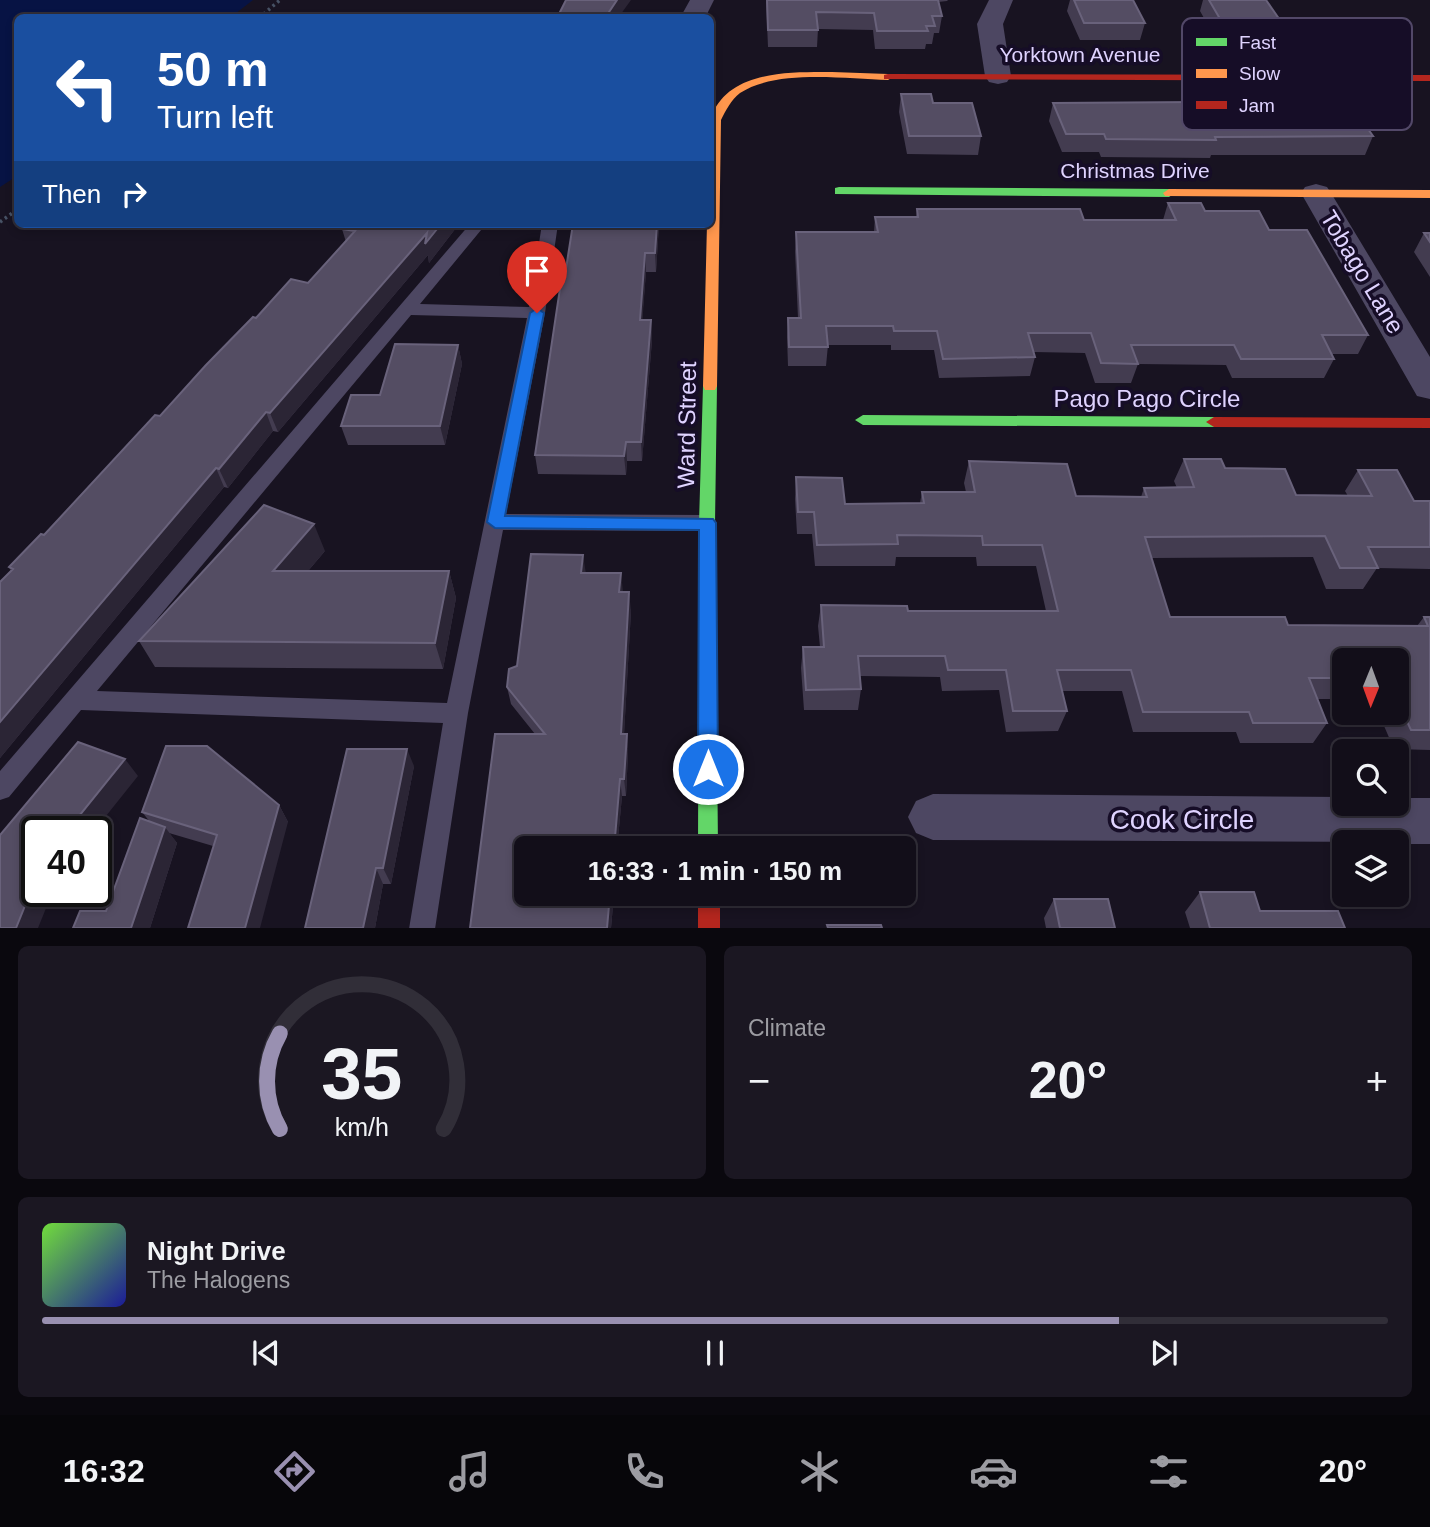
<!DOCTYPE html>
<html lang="en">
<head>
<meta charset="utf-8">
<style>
	body { margin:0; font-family:Helvetica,sans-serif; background:#1b1722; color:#f1f3f6; height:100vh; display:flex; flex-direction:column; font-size:26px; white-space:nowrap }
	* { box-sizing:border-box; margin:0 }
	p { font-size:23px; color:#9c9ca2 }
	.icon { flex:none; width:38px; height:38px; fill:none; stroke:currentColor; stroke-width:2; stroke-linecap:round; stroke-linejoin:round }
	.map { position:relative; height:928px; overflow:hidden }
	.details { display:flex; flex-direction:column; gap:18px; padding:18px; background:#0a080e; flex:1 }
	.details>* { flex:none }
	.top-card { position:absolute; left:14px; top:14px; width:700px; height:214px; border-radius:10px; box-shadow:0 4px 10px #0003,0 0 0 2px #312e38; background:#1a4fa0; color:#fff; overflow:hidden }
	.needle { width:46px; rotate:181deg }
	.controls { position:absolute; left:1332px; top:648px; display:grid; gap:14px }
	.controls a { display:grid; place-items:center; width:77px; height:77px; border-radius:10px; background:#120e19; box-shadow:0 4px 10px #0003,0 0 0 2px #312e38; font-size:35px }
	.speed { position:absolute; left:21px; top:816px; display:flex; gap:14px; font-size:35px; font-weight:700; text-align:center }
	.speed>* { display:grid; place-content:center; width:91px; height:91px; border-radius:50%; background:#120e19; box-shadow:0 4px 10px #0003,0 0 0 2px #312e38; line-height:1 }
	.speed .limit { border:4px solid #111; border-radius:10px; background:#fff; color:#111 }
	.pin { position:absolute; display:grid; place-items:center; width:60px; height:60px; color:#fff; margin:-72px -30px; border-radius:50% 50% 50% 0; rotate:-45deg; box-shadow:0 0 7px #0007 }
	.pin .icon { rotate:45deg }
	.me { position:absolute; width:77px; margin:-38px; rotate:0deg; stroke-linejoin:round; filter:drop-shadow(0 0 5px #0008) }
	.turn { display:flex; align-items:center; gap:24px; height:147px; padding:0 28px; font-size:32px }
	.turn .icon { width:91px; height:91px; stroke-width:2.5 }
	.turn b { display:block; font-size:49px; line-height:60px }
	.then { display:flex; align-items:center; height:66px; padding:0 28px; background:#0003; gap:14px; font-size:26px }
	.big { font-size:52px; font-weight:800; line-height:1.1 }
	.details .tile { flex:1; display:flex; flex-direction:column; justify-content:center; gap:10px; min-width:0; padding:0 24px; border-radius:10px; background:#1b1722 }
	.details .dial { align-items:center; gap:0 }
	.dial svg { height:182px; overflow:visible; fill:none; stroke:#312e38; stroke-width:7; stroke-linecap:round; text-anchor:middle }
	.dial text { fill:#f1f3f6; stroke:none }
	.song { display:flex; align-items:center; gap:21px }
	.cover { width:84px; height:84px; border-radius:10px; background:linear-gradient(135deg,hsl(100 70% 55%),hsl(240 70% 35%)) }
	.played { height:7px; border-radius:4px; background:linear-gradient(90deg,#9990b1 80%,#312e38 80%) }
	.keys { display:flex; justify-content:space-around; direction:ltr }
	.heat { display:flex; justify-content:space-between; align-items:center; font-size:38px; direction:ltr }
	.details .tiles { flex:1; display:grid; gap:18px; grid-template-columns:1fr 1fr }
	.tile:last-child { grid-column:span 2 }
	.trip { position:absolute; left:514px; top:836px; width:402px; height:70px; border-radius:10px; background:#120e19; box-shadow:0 4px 10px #0003,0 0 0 2px #312e38; font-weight:800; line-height:70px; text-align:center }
	.menu { display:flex; height:112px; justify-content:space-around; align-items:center; background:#07060a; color:#9c9ca2 }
	.menu .icon { width:49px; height:49px }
	.menu .active { color:#9990b1 }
	.menu b { font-size:32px; color:#f1f3f6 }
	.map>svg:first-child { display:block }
	.water { fill:#071344 }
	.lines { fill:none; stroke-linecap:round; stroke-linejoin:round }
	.path { stroke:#475265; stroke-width:3.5; stroke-dasharray:2.5 3.5; stroke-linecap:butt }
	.lane { fill:#4d4762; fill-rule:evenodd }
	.street { fill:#4d4762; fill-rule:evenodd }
	.fast { fill:#63d668; fill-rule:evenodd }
	.slow { fill:#ff974d; fill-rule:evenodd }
	.jam { fill:#b3261e; fill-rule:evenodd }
	.wall { fill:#433c50 }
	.shaded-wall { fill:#2b2535 }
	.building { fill:#544d63; stroke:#69627b; stroke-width:2 }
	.route { fill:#1a73e8; stroke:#114b97; stroke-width:2 }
	.labels { text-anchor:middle; stroke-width:7; stroke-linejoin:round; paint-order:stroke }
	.far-street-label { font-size:21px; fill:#dfd3ff; stroke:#160d27 }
	.street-label { font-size:24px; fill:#dfd3ff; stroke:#160d27 }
	.near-street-label { font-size:28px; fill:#dfd3ff; stroke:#160d27 }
	.key { fill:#160d27; stroke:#524868; stroke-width:2 }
	.key-label { font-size:19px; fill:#dfd3ff }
</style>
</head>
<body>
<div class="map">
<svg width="1430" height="929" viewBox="0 0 1430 929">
	<rect width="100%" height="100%" fill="#181321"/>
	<path class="water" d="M0,0H253L231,17L18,18L17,176L0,187Z"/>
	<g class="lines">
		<path class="path" d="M259,18L280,0
			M0,222L18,209"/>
		<path class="lane" d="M470,224H486L420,304L529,307L542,224H558L545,313L506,514L707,515L714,518L717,523L714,528L707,531L503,530L468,713L435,929H409L443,723L81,710L9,797L0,800V771ZM411,315L527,318L447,703L97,691Z"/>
		<path class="street" d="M690,0H714L705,18H680Z
			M989,0H1013L1003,24L1011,76L1007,82L998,84L989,82L985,76L977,24Z
			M1316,184L1327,187L1331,193L1430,357V399L1417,396L1301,193L1305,187Z
			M933,794L1344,797V803H1396V798H1430V844H1396V842L933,840L916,833L908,817L916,801Z"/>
		<path class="fast" d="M839,187L1169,189L1175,193L1169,197L835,194V188Z
			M710,381L717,386L715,523L718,849H698L699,523L703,386Z
			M863,415L1214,417L1222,422L1214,427L863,425L855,420Z"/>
		<path class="slow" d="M832,72L888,74L893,77L888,80C846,79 776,69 740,93C731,100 726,110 721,120L717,386L715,390H705L703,386L707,224H710C710,204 706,130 712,115C730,70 791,72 832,72Z
			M1169,189L1430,190V198L1165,196L1163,193Z"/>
		<path class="jam" d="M888,74L1430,75V81L884,79V75Z
			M1214,417L1430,418V428L1214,427L1206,422Z
			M698,894H720V929H698Z"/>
	</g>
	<path class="wall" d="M766,0H948L947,1L938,2L942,16L939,33H934L932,44H926L925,49H875L873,30L818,29L817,47H768Z
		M1070,0H1133L1145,23L1140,40H1080L1067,11Z
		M1203,0H1266L1282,23L1276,41H1217L1200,11Z
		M901,94L981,136L978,155L907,154L899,112Z
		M1053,103L1373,136L1365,155H1211L1210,158L1101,157L1099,152H1062L1049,121Z
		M1168,203L1205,211L1269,230L1368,335L1358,354H1332L1334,359L1324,378H1232L1226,365L1138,364L1131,383H1095L1085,353L1034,352L1035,357L1030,376L939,378L934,350H891V345H828L826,366H788L787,337L788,318H798L795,251L796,232H874L875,217H916L917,209L1084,220H1163Z
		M346,224H459L429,263L428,255L278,432L273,431L228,488L224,487L0,758V582L11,571L9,567L44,535L256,318L308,283L346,242L342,229Z
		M573,224H659L656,272H646L642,320H651L652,340L642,461H627L626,475L538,474L535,455Z
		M1424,233H1430V277L1414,252Z
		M458,345L462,364L445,445H348L341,426L380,395Z
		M1184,459L1225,468L1296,495L1348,496L1345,491L1358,470L1414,501H1430V569L1377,568L1363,589H1326L1313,557L1152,558L1170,617L1288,625L1417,626L1424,617H1430V750L1394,749L1378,712H1396V660H1344V699H1318L1327,723L1313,743H1240L1236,732H1133L1122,691H1062L1067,711L1058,731L1006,732L999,690L942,691L940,677L860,676L861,689L858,710H804L801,668L803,647H820L818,626L821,605L908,611H1046L1036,566H977L976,557H896L895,566H815L812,534H797L795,499L796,477L845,504L920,503L922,492H966L964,483L969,461L1076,496L1141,497L1144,488H1177L1174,481Z
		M325,551L308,571H449L456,598L443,669L155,667L139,641Z
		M586,573L623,592L631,611L624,734H627L628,752L626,796H622L617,849H527V894H614L611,928H470L535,734L511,704L507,687Z
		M414,766L391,884H383L375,928H305Z
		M279,805L288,822L213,846L169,833L177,843L150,928H73L106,911L150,822L142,812Z
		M1200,892L1260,911L1345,928H1190L1185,912Z
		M1054,899L1115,928H1046L1044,918Z"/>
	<path class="shaded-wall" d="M617,0H631L618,18H605Z
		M441,224H459L429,263L428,255L278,432L270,413L427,233Z
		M657,224H659L656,272L655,253Z
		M645,253L646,272L641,340L640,320Z
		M651,320L652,340L642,461L641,442Z
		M458,345L462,364L445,445L440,426Z
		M266,412L273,431L228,488L219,469Z
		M626,442L627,461L626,475L624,456Z
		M216,468L224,487L0,758V722Z
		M314,524L325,551L285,598L273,571Z
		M583,555L586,574L581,573Z
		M449,571L456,598L443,669L435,643Z
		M621,573L623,592L621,611L619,592Z
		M629,592L631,611L623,752L621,734Z
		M627,734L628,752L626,796L624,779Z
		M407,749L414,766L391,884L383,868Z
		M125,759L138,776L94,831H67Z
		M620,779L622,796L617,849H614Z
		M279,805L288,822L260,928H245Z
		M165,827L177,843L150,928H131Z
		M376,868L383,884L375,928H363Z
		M37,876V891H53L38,928H16Z
		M610,894H614L611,928H607Z"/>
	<path class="building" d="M566,0H617L605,18H557Z
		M767,0H938L942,16H932L935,26H926L928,31H877L874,13L816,12L818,30H768Z
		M1074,0H1133L1145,23H1084Z
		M1209,0H1266L1282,23L1223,24Z
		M901,94H931L933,103H972L981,136H909Z
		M1348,101L1373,136L1215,137L1216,140L1106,139L1104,134H1066L1053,103Z
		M1168,203H1201L1205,211H1259L1269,230H1307L1368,335H1322L1334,359H1241L1234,345H1131L1138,364L1101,363L1091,333H1028L1035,357L943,359L937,331H894L893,326H826L828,347H789L788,318H801L796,232H878L875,217H918L917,209H1080L1084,220H1176Z
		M346,224H441L425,244L427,233L270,413L266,412L219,469L216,468L0,722V582L13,569L9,567L41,534L44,535L155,415L160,416L206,365L253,317L256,318L291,279L308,283L355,231L342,229Z
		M573,224H657L655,253H645L640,320H651L641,442H626L624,456L535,455L562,275H565Z
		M1424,233H1430V242Z
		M395,344L458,345L440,426H341L351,395H380Z
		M1184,459H1221L1225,468L1285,469L1296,495L1372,496L1358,470H1397L1414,501H1430V547H1368L1378,568H1340L1325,536L1145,537L1170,617H1285L1288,625L1428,626L1424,617H1430V730H1411L1396,698V660H1344V678H1309L1327,723H1253L1249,712H1143L1131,670H1057L1067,711H1013L1006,670H948L945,656H858L861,689L806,690L803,647H824L821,605L907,606L908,611H1058L1042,545H983L982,536L897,535L898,544L817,545L814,512H798L796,477L842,478L845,504L924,503L922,492H975L969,461L1067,464L1076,496L1147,497L1144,488L1194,487Z
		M264,505L314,524L273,571H449L435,643L139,641Z
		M531,554L583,555L581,573H621L619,592H629L621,734H627L624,779H620L614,849H527V894H610L607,928H470L495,734H545L507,687L509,669L517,666Z
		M78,742L125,759L67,831H37V876L16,928H0V835Z
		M166,746H207L279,805L245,928H188L217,835L142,812Z
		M347,749H407L383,868H376L363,928H305Z
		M140,818L165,827L131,928H73L80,911H106Z
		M1200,892H1254L1260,911H1338L1345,928H1210Z
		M1054,899H1108L1115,928H1060Z
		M827,925H881L882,928H828Z"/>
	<path class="route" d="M537,308L544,313L505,516L713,519L716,523L718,769L715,775L708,778L701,775L698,769L699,530L495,528L487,522L530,313Z"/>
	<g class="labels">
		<g class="far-street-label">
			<text x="1080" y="62">Yorktown Avenue</text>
			<text x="1135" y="178">Christmas Drive</text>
		</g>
		<g class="street-label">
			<text transform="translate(1362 272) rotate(59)" y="8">Tobago Lane</text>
			<text x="1147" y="407">Pago Pago Circle</text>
			<text transform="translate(687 425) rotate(-89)" y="8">Ward Street</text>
		</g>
		<g class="near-street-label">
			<text x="1182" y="829">Cook Circle</text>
		</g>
	</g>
	<rect x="1182" y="18" width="230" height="112" rx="10" class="key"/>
	<rect x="1196" y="38" width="31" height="8" fill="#63d668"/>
	<rect x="1196" y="69" width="31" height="9" fill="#ff974d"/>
	<rect x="1196" y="101" width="31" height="8" fill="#b3261e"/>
	<g class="key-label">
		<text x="1239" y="49">Fast</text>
		<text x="1239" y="80">Slow</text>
		<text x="1239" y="112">Jam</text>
	</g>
</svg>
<div class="controls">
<a><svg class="needle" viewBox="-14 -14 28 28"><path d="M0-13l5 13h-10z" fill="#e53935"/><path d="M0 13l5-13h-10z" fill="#9c9ca2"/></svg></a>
<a><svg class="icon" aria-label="search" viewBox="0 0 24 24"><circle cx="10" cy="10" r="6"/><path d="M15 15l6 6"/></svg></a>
<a><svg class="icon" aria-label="layers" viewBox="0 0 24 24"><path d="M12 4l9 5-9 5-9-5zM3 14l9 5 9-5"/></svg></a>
</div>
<div class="speed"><div class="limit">40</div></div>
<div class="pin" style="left:537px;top:313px;background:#d93025"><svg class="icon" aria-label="arrive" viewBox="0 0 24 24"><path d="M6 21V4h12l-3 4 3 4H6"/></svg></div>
<svg class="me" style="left:708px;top:769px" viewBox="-20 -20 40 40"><circle r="17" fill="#1a73e8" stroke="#fff" stroke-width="3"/><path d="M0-11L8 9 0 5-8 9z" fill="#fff"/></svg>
<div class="trip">16:33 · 1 min · 150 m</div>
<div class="top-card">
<div class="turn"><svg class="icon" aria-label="left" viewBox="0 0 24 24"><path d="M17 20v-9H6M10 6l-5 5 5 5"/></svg><div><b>50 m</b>Turn left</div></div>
<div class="then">Then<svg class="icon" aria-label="right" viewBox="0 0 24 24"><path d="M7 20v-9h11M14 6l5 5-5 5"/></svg></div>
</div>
</div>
<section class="details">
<div class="tiles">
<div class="tile dial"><svg viewBox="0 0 100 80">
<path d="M14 69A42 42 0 1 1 86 69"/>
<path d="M14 69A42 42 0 0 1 14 27" stroke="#9990b1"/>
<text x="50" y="56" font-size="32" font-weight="700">35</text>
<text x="50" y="72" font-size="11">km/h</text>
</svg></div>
<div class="tile"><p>Climate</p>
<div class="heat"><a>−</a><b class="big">20°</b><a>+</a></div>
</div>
<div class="tile">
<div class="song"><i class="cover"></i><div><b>Night Drive</b><p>The Halogens</p></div></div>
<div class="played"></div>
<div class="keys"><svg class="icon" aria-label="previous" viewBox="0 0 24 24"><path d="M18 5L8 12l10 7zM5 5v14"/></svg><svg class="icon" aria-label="pause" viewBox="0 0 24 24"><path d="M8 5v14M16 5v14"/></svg><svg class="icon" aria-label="next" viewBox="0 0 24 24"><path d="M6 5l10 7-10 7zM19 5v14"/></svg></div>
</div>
</div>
</section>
<nav class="menu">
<b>16:32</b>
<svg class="icon active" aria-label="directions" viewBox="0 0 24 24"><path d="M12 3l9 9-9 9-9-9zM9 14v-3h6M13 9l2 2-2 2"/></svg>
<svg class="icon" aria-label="music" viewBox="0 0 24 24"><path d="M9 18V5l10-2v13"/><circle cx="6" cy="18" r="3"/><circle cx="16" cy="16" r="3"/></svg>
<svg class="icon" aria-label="phone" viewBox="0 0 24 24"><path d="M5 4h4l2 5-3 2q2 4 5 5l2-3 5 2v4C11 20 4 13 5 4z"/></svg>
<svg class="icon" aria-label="climate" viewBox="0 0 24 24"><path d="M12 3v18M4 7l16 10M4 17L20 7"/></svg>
<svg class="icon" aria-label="car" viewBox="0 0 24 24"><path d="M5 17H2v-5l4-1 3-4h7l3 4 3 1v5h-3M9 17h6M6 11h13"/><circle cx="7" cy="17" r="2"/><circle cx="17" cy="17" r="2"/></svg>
<svg class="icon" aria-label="filters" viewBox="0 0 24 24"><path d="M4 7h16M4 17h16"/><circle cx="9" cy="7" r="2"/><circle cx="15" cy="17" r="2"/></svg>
<b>20°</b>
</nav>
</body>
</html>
